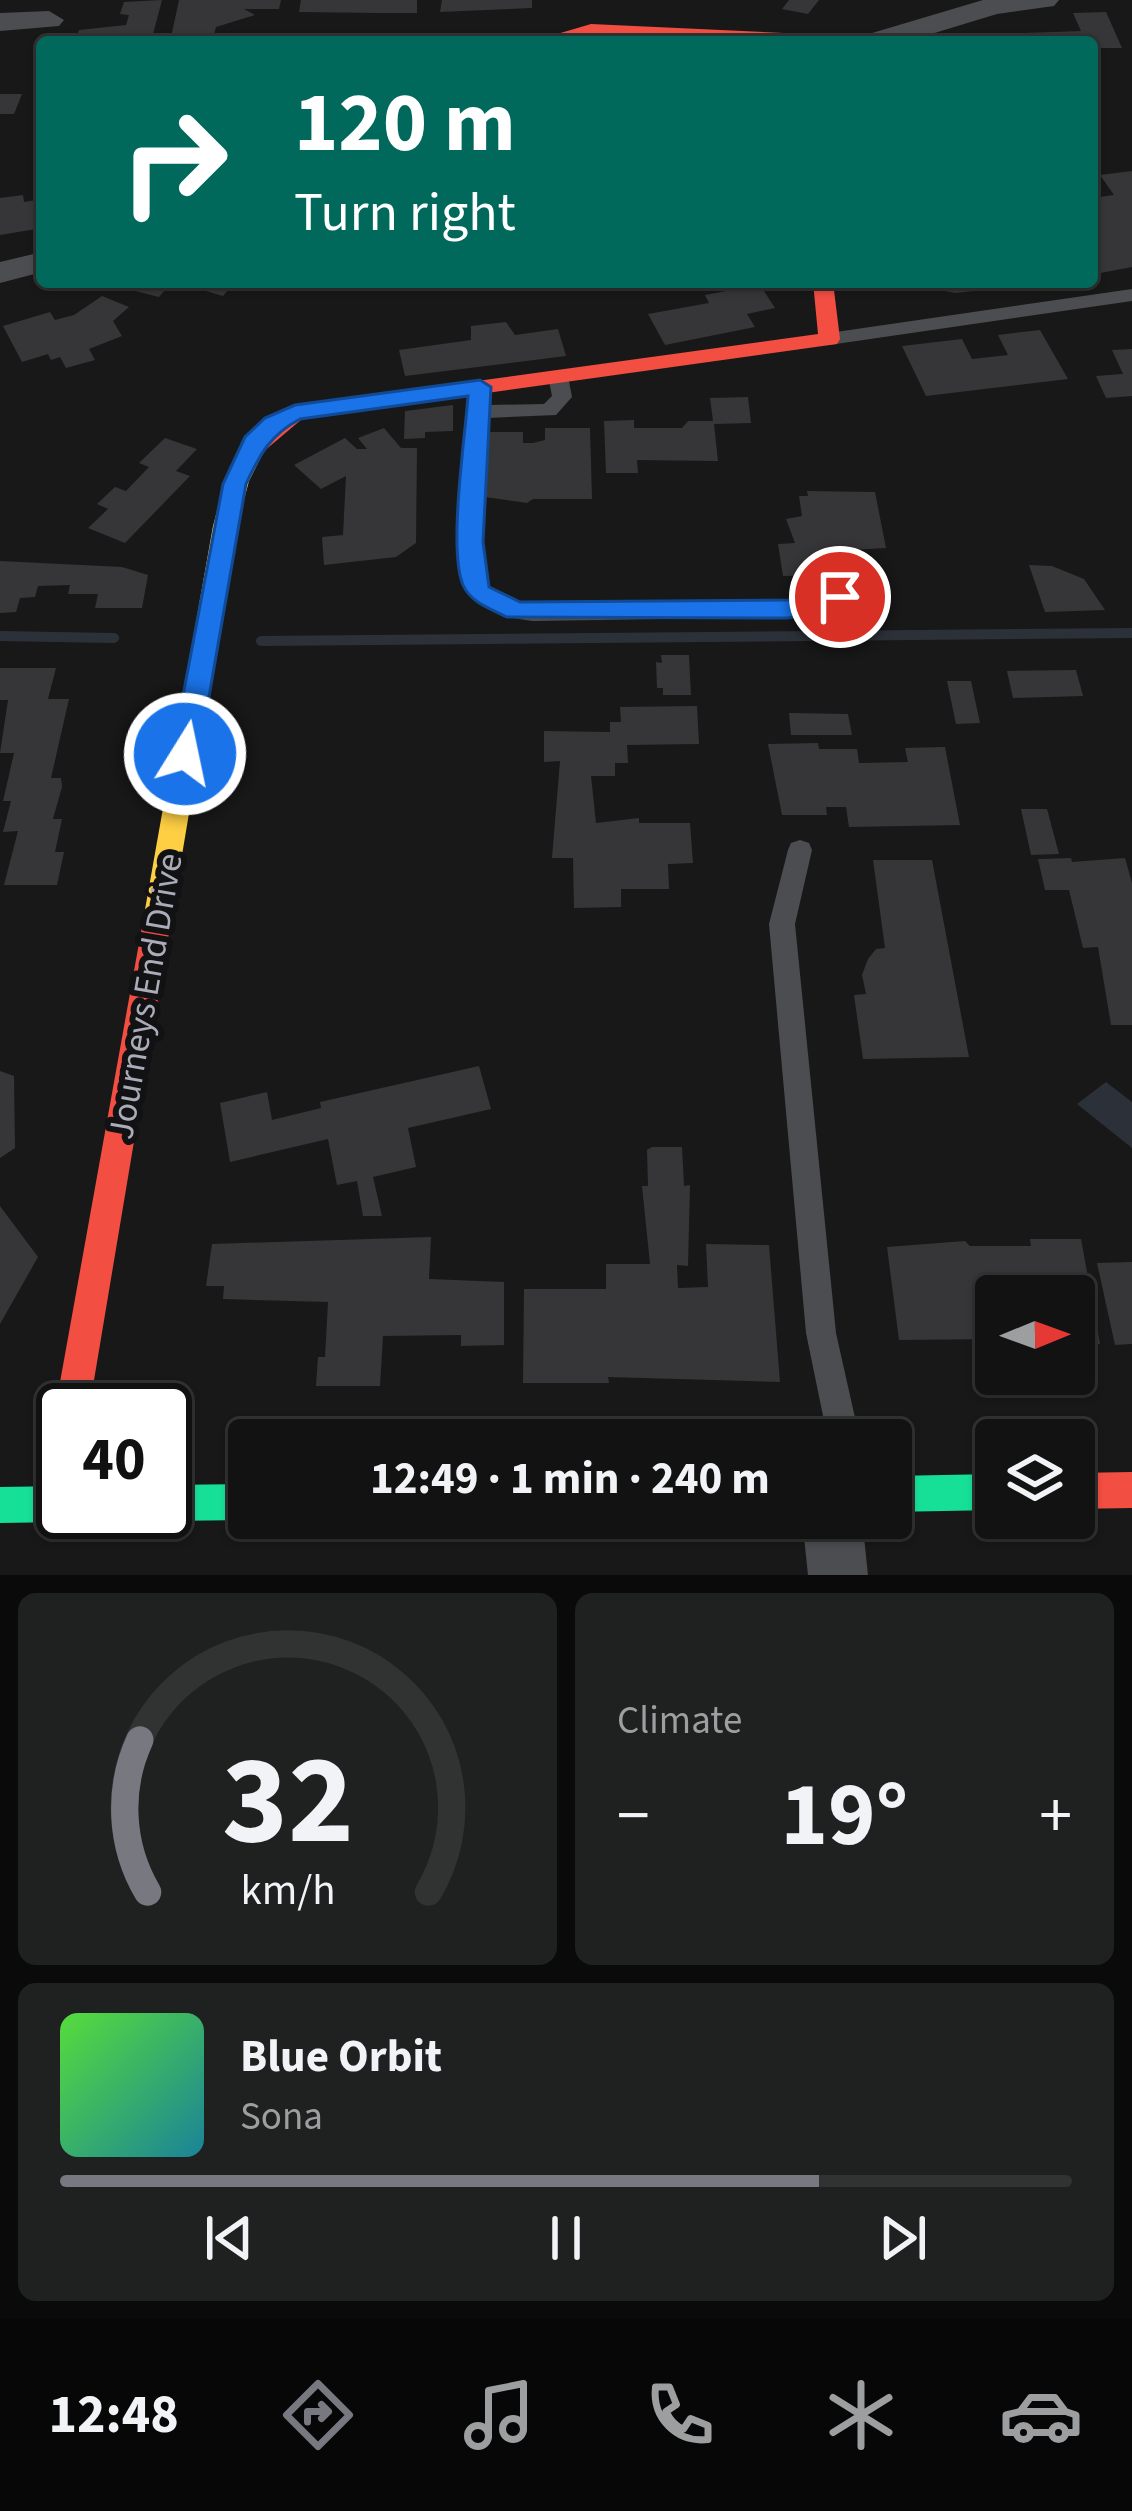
<!DOCTYPE html>
<html lang="en">
<head>
<meta charset="utf-8">
<style>
	body { margin:0; font-family:"Source Sans 3",sans-serif; background:#1f2020; color:#f1f3f6; height:100vh; display:flex; flex-direction:column; font-size:45px; white-space:nowrap }
	* { box-sizing:border-box; margin:0 }
	p { font-size:39px; color:#9c9e9f }
	.icon { flex:none; width:66px; height:66px; fill:none; stroke:currentColor; stroke-width:2; stroke-linecap:round; stroke-linejoin:round }
	.map { position:relative; height:1575px; overflow:hidden }
	.panel { display:flex; flex-direction:column; gap:18px; padding:18px; background:#0a0a0a; flex:1 }
	.panel>* { flex:none }
	.top-card { position:absolute; left:36px; top:36px; width:1062px; height:252px; border-radius:12px; box-shadow:0 3px 9px #0004,0 0 0 3px #313232; background:#00695c; color:#fff; overflow:hidden }
	.needle { width:78px; rotate:89deg }
	.buttons { position:absolute; left:975px; top:1275px; display:grid; gap:24px }
	.buttons a { display:grid; place-items:center; width:120px; height:120px; border-radius:12px; background:#121212; box-shadow:0 3px 9px #0004,0 0 0 3px #313232; font-size:60px }
	.speed { position:absolute; left:36px; top:1383px; display:flex; gap:24px; font-size:60px; font-weight:700; text-align:center }
	.speed>* { display:grid; place-content:center; width:156px; height:156px; border-radius:50%; background:#121212; box-shadow:0 3px 9px #0004,0 0 0 3px #313232; line-height:1 }
	.speed .limit { border:6px solid #111; border-radius:18px; background:#fff; color:#111 }
	.pin { position:absolute; display:grid; place-items:center; width:102px; height:102px; color:#fff; margin:-51px; border:6px solid #fff; border-radius:50%; box-shadow:0 3px 12px #0007 }
	.me { position:absolute; width:132px; margin:-66px; rotate:10deg; stroke-linejoin:round; filter:drop-shadow(0 0 9px #0008) }
	.turn { display:flex; align-items:center; gap:42px; height:252px; padding:0 60px; font-size:54px }
	.turn .icon { width:156px; height:156px; stroke-width:2.5 }
	.turn b { display:block; font-size:84px; line-height:102px }
	.big { font-size:90px; font-weight:700; line-height:1.1 }
	.panel .card { flex:1; display:flex; flex-direction:column; justify-content:center; gap:18px; min-width:0; padding:0 42px; border-radius:18px; background:#1f2020 }
	.panel .dial { align-items:center; gap:0 }
	.dial svg { height:312px; overflow:visible; fill:none; stroke:#313232; stroke-width:7; stroke-linecap:round; text-anchor:middle }
	.dial text { fill:#f1f3f6; stroke:none }
	.song { display:flex; align-items:center; gap:36px }
	.cover { width:144px; height:144px; border-radius:18px; background:linear-gradient(135deg,hsl(110 70% 55%),hsl(190 70% 35%)) }
	.played { height:12px; border-radius:6px; background:linear-gradient(90deg,#777880 75%,#313232 75%) }
	.keys { display:flex; justify-content:space-around; direction:ltr }
	.heat { display:flex; justify-content:space-between; align-items:center; font-size:66px; direction:ltr }
	.panel .tiles { flex:1; display:grid; gap:18px; grid-template-columns:1fr 1fr }
	.card:last-child { grid-column:span 2 }
	.trip { position:absolute; left:228px; top:1419px; width:684px; height:120px; border-radius:12px; background:#121212; box-shadow:0 3px 9px #0004,0 0 0 3px #313232; font-weight:700; line-height:120px; text-align:center }
	.dock { display:flex; height:192px; justify-content:space-around; align-items:center; background:#070707; color:#9c9e9f }
	.dock .icon { width:84px; height:84px }
	.dock .current { color:#777880 }
	.dock b { font-size:54px; color:#f1f3f6 }
	.map>svg:first-child { display:block }
	.water { fill:#2c3139 }
	.lines { fill:none; stroke-linecap:round; stroke-linejoin:round }
	.stream { stroke:#2c3139; stroke-width:10 }
	.building { fill:#363638 }
	.lane { fill:#4c4d51; fill-rule:evenodd }
	.street { fill:#4c4d51; fill-rule:evenodd }
	.fast { fill:#16e098; fill-rule:evenodd }
	.slow { fill:#ffcf43; fill-rule:evenodd }
	.jam { fill:#f24e42; fill-rule:evenodd }
	.route { fill:#1a73e8; stroke:#114b97; stroke-width:3 }
	.labels { text-anchor:middle; stroke-width:12; stroke-linejoin:round; paint-order:stroke }
	.street-label { font-size:36px; fill:#aaacb8; stroke:#121214 }
</style>
</head>
<body>
<div class="map">
<svg width="1132" height="1575" viewBox="0 0 1132 1575">
	<rect width="100%" height="100%" fill="#181818"/>
	<path class="water" d="M1106,1082L1132,1102V1148L1077,1104Z"/>
	<g class="lines">
		<path class="stream" d="M0,636L114,638
			M261,641L1132,633"/>
	</g>
	<path class="building" d="M162,0L151,42H75L79,30L126,25L129,15L120,14L124,2Z
		M179,0H281L279,9H244L255,15L216,27L212,42H170Z
		M301,0H417V13H381L299,12Z
		M442,0H532V8L440,12Z
		M789,0H819L808,14L782,9Z
		M1106,12L1122,48H1092V42H1027L1024,33L1081,31L1073,13Z
		M0,94H22L14,114H0Z
		M1132,171V267L1100,273L1092,260V198L1114,195L1100,175Z
		M23,195L24,202L42,199V228L0,235V198Z
		M134,282H172L159,297L127,289Z
		M175,282H235L223,296Z
		M720,282H758L775,308L747,314L755,327L665,345L648,314L709,303L705,295L726,291Z
		M940,282H1011L1014,287L955,293L944,291Z
		M102,296L129,307L113,321L122,336L89,349L95,360L66,368L60,357L51,360L48,354L22,362L3,326L50,312L55,320L74,315Z
		M506,322L515,335L558,329L566,356L405,376L399,350L471,340V326Z
		M1040,330L1068,379L926,396L902,346L962,339L972,359L1008,355L998,335Z
		M1132,349V396L1106,398L1096,376L1123,374L1112,350Z
		M748,397L751,423L714,424L718,461L637,460L638,473H606L604,421L634,420V428H682L688,421H713L710,398Z
		M453,405V431L425,432V438L404,439L405,411Z
		M384,428L401,448H417L416,543L396,557L324,565L322,537L343,535L346,476L321,489L294,465L345,438L357,449H367L358,438Z
		M545,428H590L592,499H533L527,503L485,497L487,432H523V443H533L545,440Z
		M165,438L197,449L176,471L190,476L125,543L88,528L108,509L97,504L115,487L126,491L149,467L139,463Z
		M807,491L875,492L886,548L852,550L856,575L783,576L778,544L795,543L786,519L802,516L799,496H808Z
		M0,561L122,567L148,575L142,608H95L98,594H68L70,585L38,586L35,597L20,598L16,612L0,613Z
		M1029,565L1052,566L1084,579L1105,610L1045,612Z
		M661,655H689L691,695H663V688H657L656,662L662,663Z
		M0,668H56L48,699H69L51,778H61L62,787L53,819H62L55,852H64L57,885H4L18,831L3,832L11,801H3L14,753H0L8,700H0Z
		M1076,670L1083,696L1013,698L1007,671Z
		M947,681H971L980,723L956,724Z
		M697,706L699,744L627,745L628,763H615V776H591L596,823L639,818V823H690L693,863L668,864L669,889H621V907L574,908L573,858H552L560,761L544,762V731L610,732V722H621L620,707Z
		M789,713L848,714L852,735H791Z
		M818,743L819,749H857L859,763L908,762L905,748L945,747L960,825L849,827L846,807H826L827,815H782L768,744Z
		M1021,809H1047L1059,854L1031,855Z
		M1071,858L1072,862L1125,858L1132,883V1025H1111L1098,947L1083,948L1069,890H1045L1038,859Z
		M873,860H932L969,1057L863,1059L854,995L866,994L862,975L868,959L876,949L885,948Z
		M479,1066L491,1109L408,1128L416,1167L373,1177L382,1216H363L357,1181L337,1185L328,1139L230,1162L220,1103L267,1092L272,1120L321,1108L320,1102Z
		M0,1071L14,1076L15,1148L0,1158Z
		M652,1147H682L684,1186L690,1185L688,1266L677,1265L678,1288L708,1287L706,1244L769,1245L780,1382L608,1377L609,1383H523L524,1289H606V1264H650L642,1186H648L647,1150Z
		M0,1206L38,1257L0,1324Z
		M431,1237L429,1279L504,1282V1345L461,1346V1335L383,1336L380,1386H316L318,1357H325L328,1302L223,1299L224,1286H206L212,1244Z
		M1030,1239H1081L1100,1344L1074,1343V1296H996V1339L899,1340L887,1247L965,1241L970,1246H1031Z
		M1132,1262V1344L1115,1345L1097,1263Z"/>
	<g class="lines">
		<path class="lane" d="M1132,289V301L829,345L819,339L829,333Z
			M558,370L568,376L572,397L556,415L488,418L481,542L489,588L520,604L533,605L788,601L840,589L851,597L848,603L788,617L533,621C514,619 487,612 473,598C448,573 468,425 470,387L480,381L487,383L489,405L544,404L552,396L548,376Z
			M800,840L809,843L812,850L795,924L836,1333L860,1440H828L806,1333L769,924L788,850L791,843Z"/>
		<path class="street" d="M983,0H1059L1054,6L997,14L905,42H858L862,36Z
			M49,11L64,20L59,26L0,31V13Z
			M42,252V272L0,283V262Z
			M802,1518H862L868,1575H808Z"/>
		<path class="fast" d="M996,1474V1510L891,1512V1476Z
			M249,1484V1518H253L249,1520L165,1521L151,1512H165V1485Z
			M63,1486V1512H78L76,1517L63,1522L0,1523V1487Z"/>
		<path class="slow" d="M255,439L266,447L249,481L237,526L171,921L167,929L157,933L147,929L143,921L213,526L225,481L247,442Z"/>
		<path class="jam" d="M591,24L871,37L880,42L591,34L560,42H530Z
			M813,282H833L840,339L837,344L302,419L263,452H247L244,447L295,406L818,334Z
			M157,909L167,913L171,921L89,1410H63V1423L55,1410L143,921L147,913Z
			M1132,1472V1508L1074,1509V1473Z"/>
	</g>
	<path class="route" d="M480,380L491,387L483,542L489,587L520,602L788,600L840,588L849,591L852,597L849,604L788,618L507,617C491,609 471,603 463,585C448,549 465,439 468,396L300,419C270,435 260,454 246,484L199,754L195,762H176L172,754L223,484L245,437L265,418L295,405Z"/>
	<g class="labels">
		<g class="street-label">
			<text transform="translate(144 996) rotate(-80)" y="13">Journeys End Drive</text>
		</g>
	</g>
</svg>
<div class="buttons">
<a><svg class="needle" viewBox="-14 -14 28 28"><path d="M0-13l5 13h-10z" fill="#e53935"/><path d="M0 13l5-13h-10z" fill="#9c9e9f"/></svg></a>
<a><svg class="icon" aria-label="layers" viewBox="0 0 24 24"><path d="M12 4l9 5-9 5-9-5zM3 14l9 5 9-5"/></svg></a>
</div>
<div class="speed"><div class="limit">40</div></div>
<div class="pin" style="left:840px;top:597px;background:#d93025"><svg class="icon" aria-label="arrive" viewBox="0 0 24 24"><path d="M6 21V4h12l-3 4 3 4H6"/></svg></div>
<svg class="me" style="left:185px;top:754px" viewBox="-20 -20 40 40"><circle r="17" fill="#1a73e8" stroke="#fff" stroke-width="3"/><path d="M0-11L8 9 0 5-8 9z" fill="#fff"/></svg>
<div class="trip">12:49 · 1 min · 240 m</div>
<div class="top-card">
<div class="turn"><svg class="icon" aria-label="right" viewBox="0 0 24 24"><path d="M7 20v-9h11M14 6l5 5-5 5"/></svg><div><b>120 m</b>Turn right</div></div>
</div>
</div>
<section class="panel">
<div class="tiles">
<div class="card dial"><svg viewBox="0 0 100 80">
<path d="M14 69A42 42 0 1 1 86 69"/>
<path d="M14 69A42 42 0 0 1 12 30" stroke="#777880"/>
<text x="50" y="56" font-size="32" font-weight="700">32</text>
<text x="50" y="72" font-size="11">km/h</text>
</svg></div>
<div class="card"><p>Climate</p>
<div class="heat"><a>−</a><b class="big">19°</b><a>+</a></div>
</div>
<div class="card">
<div class="song"><i class="cover"></i><div><b>Blue Orbit</b><p>Sona</p></div></div>
<div class="played"></div>
<div class="keys"><svg class="icon" aria-label="previous" viewBox="0 0 24 24"><path d="M18 5L8 12l10 7zM5 5v14"/></svg><svg class="icon" aria-label="pause" viewBox="0 0 24 24"><path d="M8 5v14M16 5v14"/></svg><svg class="icon" aria-label="next" viewBox="0 0 24 24"><path d="M6 5l10 7-10 7zM19 5v14"/></svg></div>
</div>
</div>
</section>
<nav class="dock">
<b>12:48</b>
<svg class="icon current" aria-label="directions" viewBox="0 0 24 24"><path d="M12 3l9 9-9 9-9-9zM9 14v-3h6M13 9l2 2-2 2"/></svg>
<svg class="icon" aria-label="music" viewBox="0 0 24 24"><path d="M9 18V5l10-2v13"/><circle cx="6" cy="18" r="3"/><circle cx="16" cy="16" r="3"/></svg>
<svg class="icon" aria-label="phone" viewBox="0 0 24 24"><path d="M5 4h4l2 5-3 2q2 4 5 5l2-3 5 2v4C11 20 4 13 5 4z"/></svg>
<svg class="icon" aria-label="climate" viewBox="0 0 24 24"><path d="M12 3v18M4 7l16 10M4 17L20 7"/></svg>
<svg class="icon" aria-label="car" viewBox="0 0 24 24"><path d="M5 17H2v-5l4-1 3-4h7l3 4 3 1v5h-3M9 17h6M6 11h13"/><circle cx="7" cy="17" r="2"/><circle cx="17" cy="17" r="2"/></svg>
</nav>
</body>
</html>
